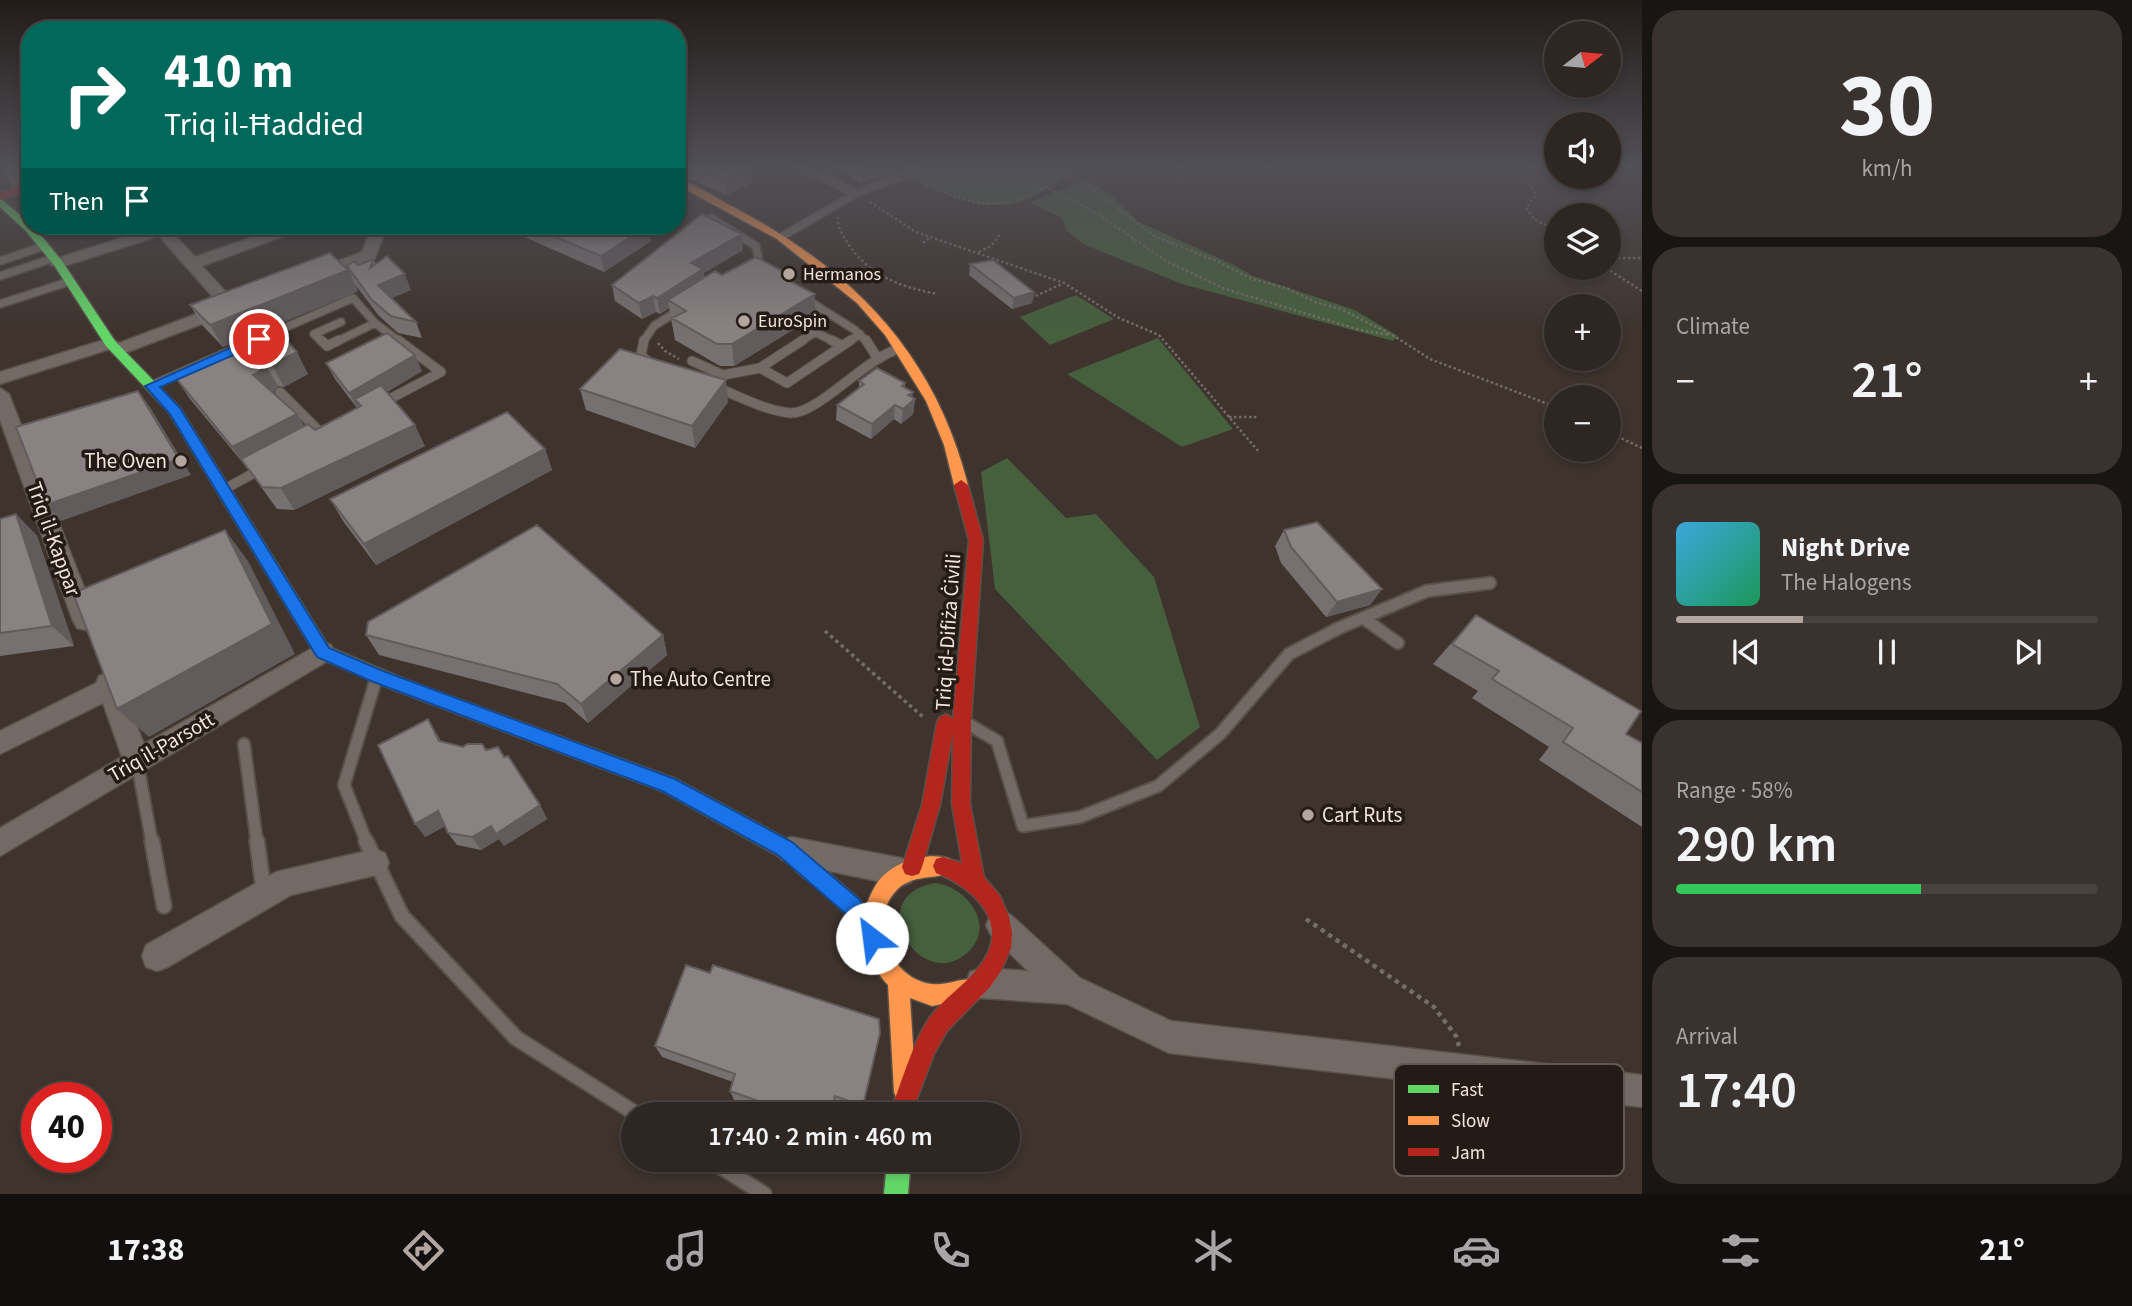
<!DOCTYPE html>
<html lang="en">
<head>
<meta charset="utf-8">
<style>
	body { margin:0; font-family:"Source Sans 3",sans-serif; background:#3a322f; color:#f1f3f6; height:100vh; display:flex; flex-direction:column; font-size:26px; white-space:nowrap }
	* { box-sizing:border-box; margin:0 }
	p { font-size:23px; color:#a7a5a5 }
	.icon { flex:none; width:38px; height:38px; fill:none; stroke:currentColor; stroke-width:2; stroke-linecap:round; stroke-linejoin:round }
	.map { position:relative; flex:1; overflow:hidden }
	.side { display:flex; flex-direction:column; gap:10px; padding:10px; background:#191513; width:490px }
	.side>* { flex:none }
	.guide { position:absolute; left:21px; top:21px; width:665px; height:214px; border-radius:28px; box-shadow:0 4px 10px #0003,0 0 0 2px #494340; background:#00695c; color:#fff; overflow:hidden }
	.needle { width:46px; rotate:74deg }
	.fabs { position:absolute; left:1544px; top:21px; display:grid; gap:14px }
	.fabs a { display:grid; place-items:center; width:77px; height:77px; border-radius:50%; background:#2e2622; box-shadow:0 4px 10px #0003,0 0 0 2px #494340; font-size:35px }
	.speed { position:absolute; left:21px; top:1082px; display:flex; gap:14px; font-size:35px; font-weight:700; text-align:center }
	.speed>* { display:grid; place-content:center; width:91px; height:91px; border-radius:50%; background:#2e2622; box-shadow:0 4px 10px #0003,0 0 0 2px #494340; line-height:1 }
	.speed .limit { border:10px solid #d22; background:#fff; color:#111 }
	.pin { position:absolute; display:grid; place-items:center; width:60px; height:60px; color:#fff; margin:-30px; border:4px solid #fff; border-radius:50%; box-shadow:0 2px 7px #0007 }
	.me { position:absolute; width:77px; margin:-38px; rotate:330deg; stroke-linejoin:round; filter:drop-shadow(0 0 5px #0008) }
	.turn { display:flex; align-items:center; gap:24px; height:147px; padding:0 28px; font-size:32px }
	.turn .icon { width:91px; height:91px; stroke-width:2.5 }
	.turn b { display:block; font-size:49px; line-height:60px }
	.then { display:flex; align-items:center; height:66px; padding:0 28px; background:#0003; gap:14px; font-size:26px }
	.big { font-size:52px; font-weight:600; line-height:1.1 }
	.side .widget { flex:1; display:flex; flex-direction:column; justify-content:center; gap:10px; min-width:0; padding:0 24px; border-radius:28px; background:#3a322f }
	.side .dial { align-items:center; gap:0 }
	.dial b { font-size:91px; line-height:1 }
	.song { display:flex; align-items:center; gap:21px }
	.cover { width:84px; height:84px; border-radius:10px; background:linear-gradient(135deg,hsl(200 70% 55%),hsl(150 70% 35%)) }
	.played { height:7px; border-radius:4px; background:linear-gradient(90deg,#b2a69f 30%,#494340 30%) }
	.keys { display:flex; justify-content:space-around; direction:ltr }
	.heat { display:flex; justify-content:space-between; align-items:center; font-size:38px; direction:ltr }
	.charge { height:10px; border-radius:5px; background:linear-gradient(90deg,#34c759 58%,#494340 0) }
	.trip { position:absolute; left:621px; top:1102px; width:399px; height:70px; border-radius:35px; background:#2e2622; box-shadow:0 4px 10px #0003,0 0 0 2px #494340; font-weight:600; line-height:70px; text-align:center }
	.menu { display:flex; height:112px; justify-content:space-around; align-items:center; background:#120f0e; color:#a7a5a5 }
	.menu .icon { width:49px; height:49px }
	.menu .selected { color:#b2a69f }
	.menu b { font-size:32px; color:#f1f3f6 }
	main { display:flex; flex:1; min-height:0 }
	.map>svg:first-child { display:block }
	.green { fill:#465f3d }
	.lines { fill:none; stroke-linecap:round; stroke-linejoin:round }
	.lane-far3-casing { stroke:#59504a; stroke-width:10 }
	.lane-far2-casing { stroke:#59504a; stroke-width:11 }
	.lane-far1-casing { stroke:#59504a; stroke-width:15 }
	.lane-casing { stroke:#59504a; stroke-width:18 }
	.street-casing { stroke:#59504a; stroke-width:3 }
	.fast-casing { stroke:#59504a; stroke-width:3 }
	.slow-casing { stroke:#59504a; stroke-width:3 }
	.jam-casing { stroke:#59504a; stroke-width:3 }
	.path-far2 { stroke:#746c68; stroke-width:2.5; stroke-dasharray:2.5 2.5; stroke-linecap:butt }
	.path-far1 { stroke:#746c68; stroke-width:3.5; stroke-dasharray:3.5 3.5; stroke-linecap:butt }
	.path { stroke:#746c68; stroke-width:4.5; stroke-dasharray:4.5 4.5; stroke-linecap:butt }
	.lane-far3 { stroke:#736a65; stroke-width:7 }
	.lane-far2 { stroke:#736a65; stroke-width:9 }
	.lane-far1 { stroke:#736a65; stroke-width:11 }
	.lane { stroke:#736a65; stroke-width:14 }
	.street { fill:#736a65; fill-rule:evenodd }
	.fast { fill:#63d668; fill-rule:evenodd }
	.slow { fill:#ff974d; fill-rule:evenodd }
	.jam { fill:#b3261e; fill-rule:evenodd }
	.wall { fill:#777070 }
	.shaded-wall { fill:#615b5b }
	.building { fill:#8a8282; stroke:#615b5b; stroke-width:2 }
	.route { fill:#1a73e8; stroke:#114b97; stroke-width:2 }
	.poi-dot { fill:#b2a69f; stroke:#241b16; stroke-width:2.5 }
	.labels { text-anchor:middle; stroke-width:7; stroke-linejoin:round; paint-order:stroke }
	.far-poi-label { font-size:18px; fill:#f1e4dd; stroke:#241b16; text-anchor:start }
	.poi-label { font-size:21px; fill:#f1e4dd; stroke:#241b16; text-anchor:start }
	.street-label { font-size:21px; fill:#f1e4dd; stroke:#241b16 }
	.key { fill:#241b16; stroke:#625752; stroke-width:2 }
	.key-label { font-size:19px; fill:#f1e4dd }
</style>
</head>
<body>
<main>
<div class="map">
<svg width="1642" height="1194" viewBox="0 0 1642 1194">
	<rect width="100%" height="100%" fill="#3e332d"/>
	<path class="green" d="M945,165H1069L1077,167C1063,175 1051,187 1037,195C994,218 952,198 914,178Z
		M1086,180L1110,194L1139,222L1232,264L1253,276L1355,310L1398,336L1393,341L1182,284L1083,244L1066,230L1062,218L1030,202Z
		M1076,295L1114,319L1050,345L1020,317Z
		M1158,338L1233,429L1182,447L1067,374Z
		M1007,458L1066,518L1096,514L1154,577L1200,727L1157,760L995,589L981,472Z
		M935,883C966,886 997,925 968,952C921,996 860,896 935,883Z"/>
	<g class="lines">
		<g class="lane-far3-casing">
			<path id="lane-far3" d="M711,218L756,246L759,263L753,266
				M781,237L857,193L917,170L908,165
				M0,261L44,246
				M0,276L54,258
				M806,299L855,330L867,342
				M0,304L71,281
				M252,342L353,298L375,323L400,342
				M322,342L314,334L341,322
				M336,342L375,323
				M643,342L654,326L682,308
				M800,342L815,332L835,342
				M848,342L860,334"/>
		</g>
		<g class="lane-far2-casing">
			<path id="lane-far2" d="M321,340L327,346L339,340
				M644,340L641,355L652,365
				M803,340L760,368L787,383L851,340
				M831,340L841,345
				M866,340L876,356
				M692,361L723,375L760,368
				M151,386L256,340
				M713,386C737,395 765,411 791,413C816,414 862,363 893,351
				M280,392L323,435
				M382,403L441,372L398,340
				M223,490L263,468"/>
		</g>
		<g class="lane-far1-casing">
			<path id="lane-far1" d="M1363,618L1398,643
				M968,724L997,741L1023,826L1080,817L1158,786L1220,734L1289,654L1339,628L1427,591L1490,583
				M244,744L257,843
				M137,761L152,843
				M367,843L344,785L377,676"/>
		</g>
		<g class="lane-casing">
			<path id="lane" d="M152,841L164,906
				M257,841L264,894
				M366,841L402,916L516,1038L638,1115
				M710,1160L764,1194"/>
		</g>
		<g class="street-casing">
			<path id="street" d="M3,165H17L27,189L25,192H15Z
				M687,165H705L677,178V169Z
				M789,165H807L864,193L857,197L852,196Z
				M159,226H181L172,232L195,257L284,226H306L303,229L202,266L236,303L238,307L236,311L125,353H113L110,349L0,384V372L110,338L119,343L220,305L159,236L64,266H52L50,263L52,260Z
				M372,226H387L375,258L321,278H309L307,275L309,272L362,252Z
				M0,388L9,394L97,621L93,628L85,630L77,628L73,621L0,420Z
				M323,642L331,645L335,652L331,659L0,856V828L122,757L103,703L0,754V731L96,683L99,676L108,673L117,676L144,744Z
				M791,837L901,858L911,862L915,872L911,882L901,886L791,863L781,859L777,850L781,841Z
				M375,849L385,853L389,863L385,873L291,895L168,967L157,971L146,967L142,956L146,945L276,872Z
				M1001,910L1011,915L1080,978L1171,1021L1642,1075V1107L1169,1053L1067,1004L981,998L970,994L966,983L970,972L981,968L1028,971L991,935L986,925L991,915Z"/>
		</g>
		<g class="fast-casing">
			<path id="fast" d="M0,198L34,227L62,261L115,341L180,408L329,647L404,679L406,684L404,689L398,691L392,689L317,657L170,414L106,346L54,265L26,231L0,207Z
				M887,1160H911L908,1194H884Z"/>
		</g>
		<g class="slow-casing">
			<path id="slow" d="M677,178C699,186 719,200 739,210C856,273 935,355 968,485L966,488H956L954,485L944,445L926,401L885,335L857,303L777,239L677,185Z
				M802,854L809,856L860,900L865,908C869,899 874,885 881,878C896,861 929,851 950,859L953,866L950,873C930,880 910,874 895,892C867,923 892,980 932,984C949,986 965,975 981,981L984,989L981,997L932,1006L910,998L916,1092L913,1100L905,1103L897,1100L894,1092L888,985C868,964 864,936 846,914C832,897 811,884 795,870L792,863L795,856Z"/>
		</g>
		<g class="jam-casing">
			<path id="jam" d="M30,182V189L0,200V193Z
				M961,480L968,485L983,540L971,720L970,804L984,877L1000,896L1009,917L1012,932L1011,948L1001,971L990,987L947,1031L934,1054L913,1109L905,1112L897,1109L894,1101C905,1073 913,1042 930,1017C944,998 965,985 979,967C1013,925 975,888 936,873L933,866L936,859L943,857L962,863L952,804L953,732L940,805L922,867L919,874L912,876L905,874L902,867L922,805L937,722L940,717L946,714L953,719L969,540L954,485Z
				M398,677L676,779L792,842L809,856L812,863L809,870L802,872L778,856L662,791L392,689L390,684L392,679Z"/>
		</g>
		<path class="path-far2" d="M1005,165L1098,214L1166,261L1225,289L1360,330L1390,335
			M1039,165L1082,182L1156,237L1219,262L1249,278L1289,289L1315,302L1341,309L1394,336L1430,359L1556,407
			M1178,165L1182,183
			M1529,165L1525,175L1536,195L1526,208L1534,219L1556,231
			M921,182C979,211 1008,213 1063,175
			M870,202L916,232L1064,283L1119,318L1159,335L1259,452
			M838,217C837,226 842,234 847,242C869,276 900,287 938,294
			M923,243L931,237
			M979,252L991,246L1001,233
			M1608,258H1642
			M1606,268L1642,291
			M1031,298L1062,284
			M658,343L665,351L679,359
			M1229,417H1259
			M1608,432L1642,448"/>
		<path class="path-far1" d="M825,631L923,717"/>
		<path class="path" d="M1306,919L1434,1007L1456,1036L1459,1046"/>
		<use href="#lane-far3" class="lane-far3"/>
		<use href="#lane-far2" class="lane-far2"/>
		<use href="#lane-far1" class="lane-far1"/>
		<use href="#lane" class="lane"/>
		<use href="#street" class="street"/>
		<use href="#fast" class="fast"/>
		<use href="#slow" class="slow"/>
		<use href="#jam" class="jam"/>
	</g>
	<path class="wall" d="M685,165H746L752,183L726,195L686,177Z
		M829,165H903L862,183Z
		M519,226H649L651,241L604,272L522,236Z
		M743,250L704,273V278L722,275L788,274L789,281L815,294V316L734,366H720L675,340L669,308L660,314L656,312L642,319L615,301L612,285Z
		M374,259L376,264L411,290L391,298L416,322L422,338L398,333L379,316L354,283L347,266L358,265Z
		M970,264L1034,292L1032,303L1012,309L969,275Z
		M348,270L358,291L223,347L203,326L190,305Z
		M278,331L308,374L284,387L278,386L273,393L297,414L304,426L315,430L357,408L335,379L326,363L422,371L387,392L425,446L294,510L277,509L248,469L190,399L175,377Z
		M859,381L905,383V387L912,398L915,399L913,414L901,424L894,419L871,439L836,420L837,405L859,388Z
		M580,389L728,402L695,448L586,410Z
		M545,449L552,470L376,565L343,521L330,499Z
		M16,514L37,536L74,646L0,656V519Z
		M1284,530L1382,589L1370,605L1326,617L1281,563L1275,546Z
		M1476,615L1626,734L1642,743V827L1539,760L1549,747L1472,698L1478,691L1433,664Z
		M366,635H663L667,655L588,723L565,703L379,655Z
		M437,734L441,742L463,747L486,750L540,805L547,819L504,846L499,839L481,850L457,845L448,833L445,826L425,837Z
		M880,1033L861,1115L835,1105L832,1115H774L734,1100L730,1091L733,1082L662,1057L655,1046Z"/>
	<path class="shaded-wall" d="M872,165H903L862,183V169Z
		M751,168L752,183L726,195L725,179Z
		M649,226L651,241L604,272L601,256Z
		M742,234L743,250L704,273L705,286L668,300L669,308L660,314L657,298L691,263Z
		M348,270L358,291L223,347L210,325Z
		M405,274L411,290L385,301L378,285Z
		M788,274L789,295L782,277Z
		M1034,292L1032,303L1012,309L1014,298Z
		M815,294V316L734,366L732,344Z
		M653,296L656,312L642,319L639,303Z
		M297,352L308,374L284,387L272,365Z
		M415,355L422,371L362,407L355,399L360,408L358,409L349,393Z
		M265,364L278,386L273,393L253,375Z
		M726,380L728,402L695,448L692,426Z
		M138,391L150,407L191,475L61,521L46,505Z
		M913,392L912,402L915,399L913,414L901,424L903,409L908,395Z
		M895,405L894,419L871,439L872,424Z
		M297,414L309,435L241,459L247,469L232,447Z
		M415,425L425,446L294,510L281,488Z
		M545,449L552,470L376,565L364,544Z
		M16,514L37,536L74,646L52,626Z
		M225,530L248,561L295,654L149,737L117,709Z
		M1382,589L1370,605L1326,617L1337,602Z
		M663,635L667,655L588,723L581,704Z
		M428,719L437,734L448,755L439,741Z
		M540,805L547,819L504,846L499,839L481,850L472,837L491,826Z
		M438,811L447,825L425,837L415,824Z
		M835,1096V1105L832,1115H830Z"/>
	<path class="building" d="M692,165H746L751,168L725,179Z
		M854,165H872L862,169Z
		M702,214L742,234L691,263L703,269L657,298L653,296L639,303L612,285Z
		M529,226H648L601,256Z
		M330,253L348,270L210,325L190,305Z
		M387,256L405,274L378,285L416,322L391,316L372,300L347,266L354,261L358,265L374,259L370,268Z
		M756,257L788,274L782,277L815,294L732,344H717L672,318L686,311L668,300L715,271L722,275Z
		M993,260L1034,292L1014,298L970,264Z
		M278,331L297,352L272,365L265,364L260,371L253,375L297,414L232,447L175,377Z
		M387,333L415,355L349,393L326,363Z
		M620,349L726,380L692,426L580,389Z
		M877,368L905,383L902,386L913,392L908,395L915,399L903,409L895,405L872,424L837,405L864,384L859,381Z
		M381,385L415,425L281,488L262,487L241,459L308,424L315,430L361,406L355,399Z
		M138,391L179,459L46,505L16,427Z
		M507,412L545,449L364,544L330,499Z
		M16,514L52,626L0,633V519Z
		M1317,522L1382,589L1337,602L1291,547L1284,530Z
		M537,525L663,635L581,704L557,684L366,635L368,622Z
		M225,530L272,624L117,709L73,593Z
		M1476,615L1641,711L1626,734L1642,743V792L1563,742L1573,728L1492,679L1499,671L1452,644Z
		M428,719L439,741L463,747L467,744H482L486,750L498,747L504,757L508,756L540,805L496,834L491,826L472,837L448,833L438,811L415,824L378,745Z
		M686,965L710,973L713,965L879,1019L880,1033L863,1106L835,1096L830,1115H798L730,1091L735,1074L655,1046Z"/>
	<linearGradient id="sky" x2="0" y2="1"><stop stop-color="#221c19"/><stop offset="0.5" stop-color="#525057"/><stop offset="1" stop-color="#525057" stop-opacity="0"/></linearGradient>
	<rect width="1642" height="332" fill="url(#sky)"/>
	<path class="route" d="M259,335L263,337V342L160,387L180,408L329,648L383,671L675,779L792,842L860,900L882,938L879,946L872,949L864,946L846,914L778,855L662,791L371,681L317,657L170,414L145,386Z"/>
	<g class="poi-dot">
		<circle cx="789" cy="274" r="7"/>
		<circle cx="744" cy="321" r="7"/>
		<circle cx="181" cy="461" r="7"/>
		<circle cx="616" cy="679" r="7"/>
		<circle cx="1308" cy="815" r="7"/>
	</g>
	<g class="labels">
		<g class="far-poi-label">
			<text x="803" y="280">Hermanos</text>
			<text x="758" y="327">EuroSpin</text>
		</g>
		<g class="poi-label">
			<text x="167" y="468" text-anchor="end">The Oven</text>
			<text x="630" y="686">The Auto Centre</text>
			<text x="1322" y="822">Cart Ruts</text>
		</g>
		<g class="street-label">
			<text transform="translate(54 539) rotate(70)" y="7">Triq il-Kappar</text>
			<text transform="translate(948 632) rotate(-86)" y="7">Triq id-Difiża Ċivili</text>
			<text transform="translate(161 747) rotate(-30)" y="7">Triq il-Parsott</text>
		</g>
	</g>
	<rect x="1394" y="1064" width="230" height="112" rx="10" class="key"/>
	<rect x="1408" y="1085" width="31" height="8" fill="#63d668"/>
	<rect x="1408" y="1116" width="31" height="9" fill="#ff974d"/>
	<rect x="1408" y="1148" width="31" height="8" fill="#b3261e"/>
	<g class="key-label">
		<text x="1451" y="1096">Fast</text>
		<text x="1451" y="1127">Slow</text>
		<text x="1451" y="1159">Jam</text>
	</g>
</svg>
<div class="fabs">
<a><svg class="needle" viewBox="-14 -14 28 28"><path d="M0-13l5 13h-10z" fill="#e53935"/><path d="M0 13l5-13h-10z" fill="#a7a5a5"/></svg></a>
<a><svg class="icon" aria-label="sound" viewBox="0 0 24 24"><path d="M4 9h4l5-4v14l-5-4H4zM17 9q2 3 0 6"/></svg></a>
<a><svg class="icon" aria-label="layers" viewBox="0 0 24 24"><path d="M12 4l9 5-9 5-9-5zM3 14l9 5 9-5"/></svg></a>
<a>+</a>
<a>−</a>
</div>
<div class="speed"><div class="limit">40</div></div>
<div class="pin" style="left:259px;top:339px;background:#d93025"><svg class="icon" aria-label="arrive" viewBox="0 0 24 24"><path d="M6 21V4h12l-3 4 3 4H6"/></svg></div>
<svg class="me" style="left:872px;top:938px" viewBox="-20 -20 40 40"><circle r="19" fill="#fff"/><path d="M0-13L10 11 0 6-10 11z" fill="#1a73e8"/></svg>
<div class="trip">17:40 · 2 min · 460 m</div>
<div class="guide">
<div class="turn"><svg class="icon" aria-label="right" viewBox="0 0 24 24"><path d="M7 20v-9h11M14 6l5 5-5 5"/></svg><div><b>410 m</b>Triq il-Ħaddied</div></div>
<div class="then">Then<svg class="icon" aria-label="arrive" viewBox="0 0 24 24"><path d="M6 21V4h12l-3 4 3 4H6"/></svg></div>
</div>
</div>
<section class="side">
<div class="widget dial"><b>30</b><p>km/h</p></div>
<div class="widget"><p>Climate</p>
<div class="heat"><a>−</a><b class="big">21°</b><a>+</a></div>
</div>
<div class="widget">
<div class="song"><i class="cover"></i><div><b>Night Drive</b><p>The Halogens</p></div></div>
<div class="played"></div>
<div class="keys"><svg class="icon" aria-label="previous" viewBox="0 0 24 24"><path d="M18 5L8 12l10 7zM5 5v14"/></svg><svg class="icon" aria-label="pause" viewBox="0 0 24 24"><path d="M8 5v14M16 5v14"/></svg><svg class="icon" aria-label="next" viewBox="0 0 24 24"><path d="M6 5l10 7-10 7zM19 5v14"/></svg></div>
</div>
<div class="widget"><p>Range · 58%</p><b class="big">290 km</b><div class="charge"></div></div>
<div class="widget"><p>Arrival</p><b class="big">17:40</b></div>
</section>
</main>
<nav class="menu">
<b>17:38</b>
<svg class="icon selected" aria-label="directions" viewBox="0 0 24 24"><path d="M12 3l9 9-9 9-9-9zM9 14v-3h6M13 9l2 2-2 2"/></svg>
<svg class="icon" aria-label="music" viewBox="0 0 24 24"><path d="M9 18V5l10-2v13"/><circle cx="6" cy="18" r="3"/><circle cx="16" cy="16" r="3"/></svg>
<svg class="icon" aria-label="phone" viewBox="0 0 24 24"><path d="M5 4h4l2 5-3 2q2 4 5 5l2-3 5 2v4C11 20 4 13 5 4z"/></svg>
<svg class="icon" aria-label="climate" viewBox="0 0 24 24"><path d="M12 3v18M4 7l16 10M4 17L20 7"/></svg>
<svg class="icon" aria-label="car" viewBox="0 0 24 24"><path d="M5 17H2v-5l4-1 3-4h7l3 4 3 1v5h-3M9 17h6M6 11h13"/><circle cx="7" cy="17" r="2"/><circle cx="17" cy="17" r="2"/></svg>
<svg class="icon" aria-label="filters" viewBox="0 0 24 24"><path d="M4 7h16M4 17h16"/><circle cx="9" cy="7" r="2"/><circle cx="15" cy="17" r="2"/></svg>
<b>21°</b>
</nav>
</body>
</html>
